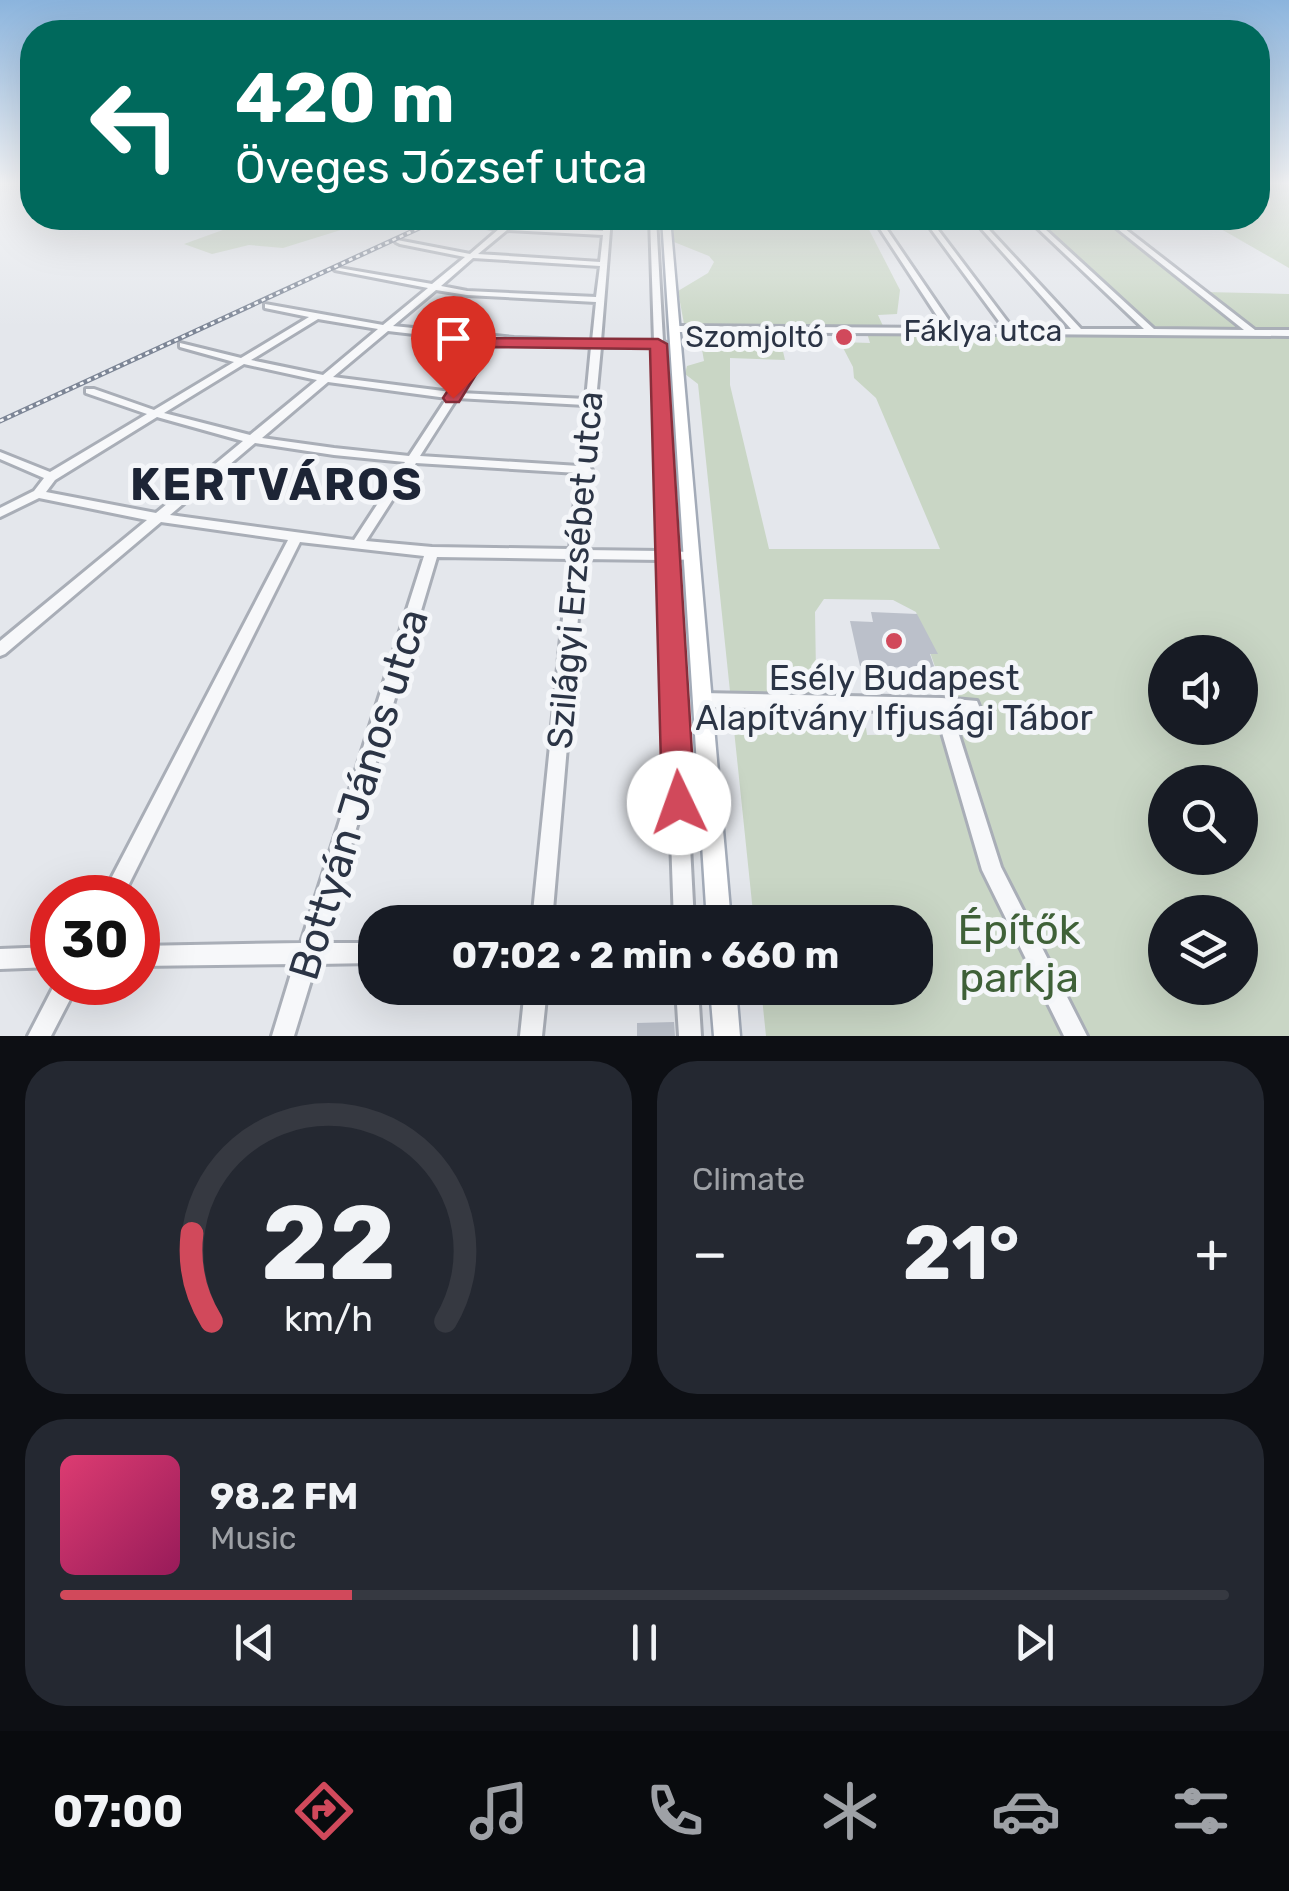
<!DOCTYPE html>
<html lang="en">
<head>
<meta charset="utf-8">
<style>
	body { margin:0; font-family:Rubik,sans-serif; background:#242831; color:#f1f3f6; height:100vh; display:flex; flex-direction:column; font-size:38px; white-space:nowrap }
	* { box-sizing:border-box; margin:0 }
	p { font-size:32px; color:#9ea1a6 }
	.icon { flex:none; width:55px; height:55px; fill:none; stroke:currentColor; stroke-width:2; stroke-linecap:round; stroke-linejoin:round }
	.map { position:relative; height:1036px; overflow:hidden }
	.sheet { display:flex; flex-direction:column; gap:25px; padding:25px; background:#0d0f14; flex:1 }
	.sheet>* { flex:none }
	.banner { position:absolute; left:20px; top:20px; width:1250px; height:210px; border-radius:40px; box-shadow:0 10px 40px #0002; background:#00695c; color:#fff; overflow:hidden }
	.buttons { position:absolute; left:1148px; top:635px; display:grid; gap:20px }
	.buttons a { display:grid; place-items:center; width:110px; height:110px; border-radius:50%; background:#171b24; box-shadow:0 10px 40px #0002; font-size:50px }
	.speed { position:absolute; left:30px; top:875px; display:flex; gap:20px; font-size:50px; font-weight:700; text-align:center }
	.speed>* { display:grid; place-content:center; width:130px; height:130px; border-radius:50%; background:#171b24; box-shadow:0 10px 40px #0002; line-height:1 }
	.speed .limit { border:15px solid #d22; background:#fff; color:#111 }
	.pin { position:absolute; display:grid; place-items:center; width:85px; height:85px; color:#fff; margin:-102px -42px; border-radius:50% 50% 50% 0; rotate:-45deg; box-shadow:0 0 10px #0007 }
	.pin .icon { rotate:45deg }
	.me { position:absolute; width:110px; margin:-55px; rotate:357deg; stroke-linejoin:round; filter:drop-shadow(0 0 8px #0008) }
	.turn { display:flex; align-items:center; gap:35px; height:210px; padding:0 50px; font-size:45px }
	.turn .icon { width:130px; height:130px; stroke-width:2.5 }
	.turn b { display:block; font-size:70px; line-height:85px }
	.big { font-size:75px; font-weight:700; line-height:1.1 }
	.sheet .card { flex:1; display:flex; flex-direction:column; justify-content:center; gap:15px; min-width:0; padding:0 35px; border-radius:40px; background:#242831 }
	.sheet .dial { align-items:center; gap:0 }
	.dial svg { height:260px; overflow:visible; fill:none; stroke:#363941; stroke-width:7; stroke-linecap:round; text-anchor:middle }
	.dial text { fill:#f1f3f6; stroke:none }
	.song { display:flex; align-items:center; gap:30px }
	.cover { width:120px; height:120px; border-radius:15px; background:linear-gradient(135deg,hsl(340 70% 55%),hsl(330 70% 35%)) }
	.played { height:10px; border-radius:5px; background:linear-gradient(90deg,#d1495b 25%,#363941 25%) }
	.keys { display:flex; justify-content:space-around; direction:ltr }
	.heat { display:flex; justify-content:space-between; align-items:center; font-size:55px; direction:ltr }
	.sheet .tiles { flex:1; display:grid; gap:25px; grid-template-columns:1fr 1fr }
	.card:last-child { grid-column:span 2 }
	.trip { position:absolute; left:358px; top:905px; width:575px; height:100px; border-radius:40px; background:#171b24; box-shadow:0 10px 40px #0002; font-weight:700; line-height:100px; text-align:center }
	.tab-bar { display:flex; height:160px; justify-content:space-around; align-items:center; background:#090b0e; color:#9ea1a6 }
	.tab-bar .icon { width:70px; height:70px }
	.tab-bar .on { color:#d1495b }
	.tab-bar b { font-size:45px; color:#f1f3f6 }
	.map>svg:first-child { display:block }
	.green { fill:#c9d6c5; fill-rule:evenodd }
	.building { fill:#bbc0ca }
	.lines { fill:none; stroke-linecap:round; stroke-linejoin:round }
	.minor-casing { stroke:#a9aeb7; stroke-width:6 }
	.major-casing { stroke:#a3abb8; stroke-width:5 }
	.minor { fill:#f7f8fa; fill-rule:evenodd }
	.major { fill:#fff; fill-rule:evenodd }
	.rail-casing { stroke:#7d8696; stroke-width:5 }
	.rail { stroke:#f4f6f9; stroke-width:2.5; stroke-dasharray:4; stroke-linecap:butt }
	.route { fill:#d1495b; stroke:#882f3b; stroke-width:2.5 }
	.poi-dot { fill:#d1495b; stroke:#f4f6f9; stroke-width:4 }
	.labels { text-anchor:middle; stroke-width:10; stroke-linejoin:round; paint-order:stroke }
	.far-street-label { font-size:30px; fill:#2b3445; stroke:#f4f6f9 }
	.far-poi-label { font-size:30px; fill:#2b3445; stroke:#f4f6f9; text-anchor:end }
	.street-label { font-size:35px; fill:#2b3445; stroke:#f4f6f9 }
	.poi-label { font-size:35px; fill:#2b3445; stroke:#f4f6f9 }
	.near-street-label { font-size:42px; fill:#2b3445; stroke:#f4f6f9 }
	.near-park-label { font-size:42px; fill:#3f6138; stroke:#f4f6f9 }
	.district-label { font-size:45px; font-weight:bold; letter-spacing:2.5px; fill:#1d2536; stroke:#f4f6f9 }
</style>
</head>
<body>
<div class="map">
<svg width="1289" height="1036" viewBox="0 0 1289 1036">
	<rect width="100%" height="100%" fill="#e4e7ec"/>
	<path class="green" d="M1258,182H1289V268L1207,221L1111,219L1205,292L1289,294V1036H766L761,988H915V922H754L698,384L685,374L687,366L704,361L698,326L684,324L678,291L708,273L714,262L709,256L674,242L672,218H863L900,290L897,314L878,315L883,326L1152,332L1030,218H1258ZM867,333L870,343L840,342L853,367L854,378L876,398L940,549H769L730,385V358L785,360L779,334ZM824,599L893,600L916,612L958,733L867,735L866,728L850,723L832,710L833,684L816,673L815,612ZM1165,652H1240V728H1165ZM1165,782H1240V858H1165ZM1165,912H1240V988H1165Z
		M176,218H379L283,248L249,245L212,254L184,244L245,222Z"/>
	<path class="building" d="M871,612L917,614L938,654H930L935,669L860,666L850,621L873,622Z
		M674,1022L675,1036H637V1023Z"/>
	<g class="lines">
		<g class="minor-casing">
			<path id="minor" d="M451,218L504,226L513,218H520L511,226L603,231L605,218H611L601,341H654L650,218H656L663,341L668,344L663,347L674,551L696,553L698,556L696,559L675,560L694,922H674L661,560L583,559L552,922H532L569,559L437,557L322,943H375V963L316,964L294,1036H272L294,964L138,966V946L301,943L424,556L300,542L122,898H101L288,540L161,522L5,654L0,656V641L147,520L39,498L0,517V508L34,491L44,478L0,459V452L50,472L147,414L86,393V389H94L154,410L234,362L180,347V343L241,358L309,317L265,308V304L383,325L428,288L335,270L339,268L432,284L465,257L400,244L396,242L397,240L470,254L499,229L449,221V219ZM507,230L603,235L600,262L478,254ZM473,258L600,266L596,297L467,291L441,286ZM436,290L467,295L596,302L592,341L514,338L393,326ZM318,319L378,329L323,375L251,360ZM388,331L484,342L451,392L333,377ZM492,342L591,347L586,399L460,393ZM601,347H654L661,551L583,550L590,473L592,470L590,468L596,404L598,402L596,400ZM244,364L317,380L250,435L164,413ZM328,382L447,398L409,456L334,448L262,438ZM457,398L585,405L579,466L420,456ZM157,417L243,441L156,513L46,492L55,480ZM255,443L334,455L405,462L354,540L170,515ZM416,463L578,473L570,549L432,547L366,541Z
				M873,218H879L954,328H1004L923,218H929L1013,329H1071L972,218H978L1081,329H1144L1027,218H1033L1154,329L1244,330L1104,218H1111L1255,330H1289V336L1016,334L1012,336L1008,334L676,332L672,329L676,326L945,328Z
				M702,693L942,698L977,701L979,706L977,711L971,713H952L1001,867L1087,1036H1064L982,870L936,712L702,707L696,705L694,700L696,695Z
				M52,947V967L0,969V949Z
				M56,982H79L51,1036H28Z
				M525,988H547L542,1036H520Z
				M676,988H698L701,1036H679Z"/>
		</g>
		<g class="major-casing">
			<path id="major" d="M662,218H670L731,922H707Z
				M710,988H736L740,1036H714Z"/>
		</g>
		<use href="#minor" class="minor"/>
		<use href="#major" class="major"/>
		<g class="rail-casing">
			<path id="rail" d="M0,421L441,218"/>
		</g>
		<use href="#rail" class="rail"/>
	</g>
	<linearGradient id="sky" x2="0" y2="1"><stop stop-color="#8bb4dd"/><stop offset="0.56" stop-color="#f3f4f6"/><stop offset="1" stop-color="#f3f4f6" stop-opacity="0"/></linearGradient>
	<rect width="1289" height="327" fill="url(#sky)"/>
	<path class="route" d="M482,338L658,339L667,344L695,803L690,814L679,818L667,814L662,803L650,349L493,347L459,402H446L443,398Z"/>
	<g class="poi-dot">
		<circle cx="844" cy="337" r="10"/>
		<circle cx="894" cy="641" r="10"/>
	</g>
	<g class="labels">
		<g class="far-street-label">
			<text x="983" y="341">Fáklya utca</text>
		</g>
		<g class="far-poi-label">
			<text x="824" y="347">Szomjoltó</text>
		</g>
		<g class="street-label">
			<text transform="translate(575 570) rotate(-85)" y="12">Szilágyi Erzsébet utca</text>
		</g>
		<g class="poi-label">
			<text x="894" y="690">Esély Budapest<tspan x="894" dy="40">Alapítvány Ifjusági Tábor</tspan></text>
		</g>
		<g class="near-street-label">
			<text transform="translate(358 794) rotate(-73)" y="15">Bottyán János utca</text>
		</g>
		<g class="near-park-label">
			<text x="1019" y="944">Építők<tspan x="1019" dy="48">parkja</tspan></text>
		</g>
		<g class="district-label">
			<text x="277" y="500">KERTVÁROS</text>
		</g>
	</g>
</svg>
<div class="buttons">
<a><svg class="icon" aria-label="sound" viewBox="0 0 24 24"><path d="M4 9h4l5-4v14l-5-4H4zM17 9q2 3 0 6"/></svg></a>
<a><svg class="icon" aria-label="search" viewBox="0 0 24 24"><circle cx="10" cy="10" r="6"/><path d="M15 15l6 6"/></svg></a>
<a><svg class="icon" aria-label="layers" viewBox="0 0 24 24"><path d="M12 4l9 5-9 5-9-5zM3 14l9 5 9-5"/></svg></a>
</div>
<div class="speed"><div class="limit">30</div></div>
<div class="pin" style="left:453px;top:398px;background:#d93025"><svg class="icon" aria-label="arrive" viewBox="0 0 24 24"><path d="M6 21V4h12l-3 4 3 4H6"/></svg></div>
<svg class="me" style="left:679px;top:803px" viewBox="-20 -20 40 40"><circle r="19" fill="#fff"/><path d="M0-13L10 11 0 6-10 11z" fill="#d1495b"/></svg>
<div class="trip">07:02 · 2 min · 660 m</div>
<div class="banner">
<div class="turn"><svg class="icon" aria-label="left" viewBox="0 0 24 24"><path d="M17 20v-9H6M10 6l-5 5 5 5"/></svg><div><b>420 m</b>Öveges József utca</div></div>
</div>
</div>
<section class="sheet">
<div class="tiles">
<div class="card dial"><svg viewBox="0 0 100 80">
<path d="M14 69A42 42 0 1 1 86 69"/>
<path d="M14 69A42 42 0 0 1 8 42" stroke="#d1495b"/>
<text x="50" y="56" font-size="32" font-weight="700">22</text>
<text x="50" y="72" font-size="11">km/h</text>
</svg></div>
<div class="card"><p>Climate</p>
<div class="heat"><a>−</a><b class="big">21°</b><a>+</a></div>
</div>
<div class="card">
<div class="song"><i class="cover"></i><div><b>98.2 FM</b><p>Music</p></div></div>
<div class="played"></div>
<div class="keys"><svg class="icon" aria-label="previous" viewBox="0 0 24 24"><path d="M18 5L8 12l10 7zM5 5v14"/></svg><svg class="icon" aria-label="pause" viewBox="0 0 24 24"><path d="M8 5v14M16 5v14"/></svg><svg class="icon" aria-label="next" viewBox="0 0 24 24"><path d="M6 5l10 7-10 7zM19 5v14"/></svg></div>
</div>
</div>
</section>
<nav class="tab-bar">
<b>07:00</b>
<svg class="icon on" aria-label="directions" viewBox="0 0 24 24"><path d="M12 3l9 9-9 9-9-9zM9 14v-3h6M13 9l2 2-2 2"/></svg>
<svg class="icon" aria-label="music" viewBox="0 0 24 24"><path d="M9 18V5l10-2v13"/><circle cx="6" cy="18" r="3"/><circle cx="16" cy="16" r="3"/></svg>
<svg class="icon" aria-label="phone" viewBox="0 0 24 24"><path d="M5 4h4l2 5-3 2q2 4 5 5l2-3 5 2v4C11 20 4 13 5 4z"/></svg>
<svg class="icon" aria-label="climate" viewBox="0 0 24 24"><path d="M12 3v18M4 7l16 10M4 17L20 7"/></svg>
<svg class="icon" aria-label="car" viewBox="0 0 24 24"><path d="M5 17H2v-5l4-1 3-4h7l3 4 3 1v5h-3M9 17h6M6 11h13"/><circle cx="7" cy="17" r="2"/><circle cx="17" cy="17" r="2"/></svg>
<svg class="icon" aria-label="filters" viewBox="0 0 24 24"><path d="M4 7h16M4 17h16"/><circle cx="9" cy="7" r="2"/><circle cx="15" cy="17" r="2"/></svg>
</nav>
</body>
</html>
